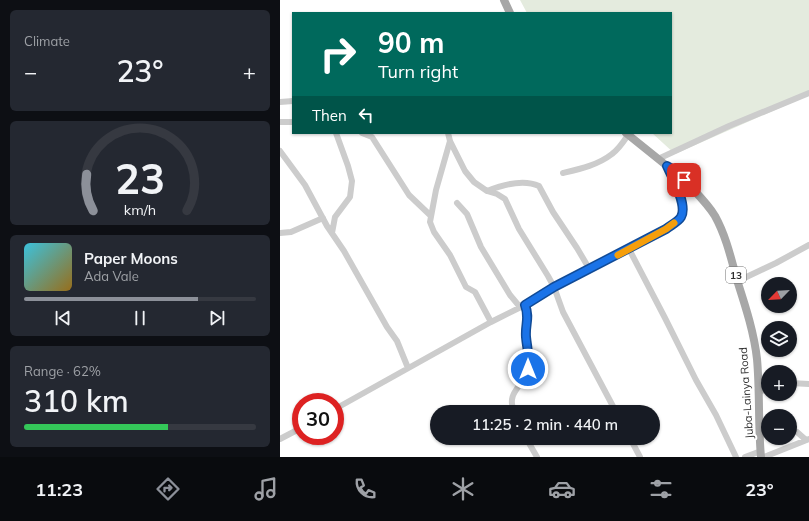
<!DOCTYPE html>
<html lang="en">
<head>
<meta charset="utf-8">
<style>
	body { margin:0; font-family:Mulish,sans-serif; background:#242831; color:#f1f3f6; height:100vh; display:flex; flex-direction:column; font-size:15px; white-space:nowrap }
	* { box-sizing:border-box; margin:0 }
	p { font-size:13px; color:#9ea1a6 }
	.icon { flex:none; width:22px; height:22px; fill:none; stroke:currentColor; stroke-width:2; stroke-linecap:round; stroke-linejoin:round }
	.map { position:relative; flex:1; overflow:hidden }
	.details { display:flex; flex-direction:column; gap:10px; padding:10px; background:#0d0f14; width:280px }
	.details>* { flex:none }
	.banner { position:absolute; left:12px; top:12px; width:380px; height:122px; border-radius:0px; box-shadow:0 1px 3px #0004; background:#00695c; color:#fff; overflow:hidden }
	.needle { width:26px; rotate:245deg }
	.buttons { position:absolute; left:481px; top:277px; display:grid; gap:8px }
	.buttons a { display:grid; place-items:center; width:36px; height:36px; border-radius:50%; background:#171b24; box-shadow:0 1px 3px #0004; font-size:20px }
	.speed { position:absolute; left:12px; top:393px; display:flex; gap:8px; font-size:20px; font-weight:700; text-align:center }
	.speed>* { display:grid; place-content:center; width:52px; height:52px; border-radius:50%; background:#171b24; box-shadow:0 1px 3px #0004; line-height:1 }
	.speed .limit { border:6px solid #d22; background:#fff; color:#111 }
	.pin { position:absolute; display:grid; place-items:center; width:34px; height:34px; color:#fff; margin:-17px; border-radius:8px; box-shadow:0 2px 6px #0006 }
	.me { position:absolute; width:44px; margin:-22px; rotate:0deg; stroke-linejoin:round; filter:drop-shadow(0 0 3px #0008) }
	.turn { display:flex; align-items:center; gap:14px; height:84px; padding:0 20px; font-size:18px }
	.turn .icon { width:52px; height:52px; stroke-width:2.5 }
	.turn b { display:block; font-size:28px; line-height:34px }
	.then { display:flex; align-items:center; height:38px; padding:0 20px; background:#0003; gap:8px; font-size:15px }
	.big { font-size:30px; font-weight:600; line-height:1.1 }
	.details .widget { flex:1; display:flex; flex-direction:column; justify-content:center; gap:6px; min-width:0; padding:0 14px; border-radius:6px; background:#242831 }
	.details .dial { align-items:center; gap:0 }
	.dial svg { height:104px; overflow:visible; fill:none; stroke:#363941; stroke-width:7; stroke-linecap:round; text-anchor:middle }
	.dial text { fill:#f1f3f6; stroke:none }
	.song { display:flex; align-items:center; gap:12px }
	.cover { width:48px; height:48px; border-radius:6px; background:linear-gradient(135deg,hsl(190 70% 55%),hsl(40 70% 35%)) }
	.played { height:4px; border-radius:2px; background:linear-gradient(90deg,#8c9099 75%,#363941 75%) }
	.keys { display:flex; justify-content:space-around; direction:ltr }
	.heat { display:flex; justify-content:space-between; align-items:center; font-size:22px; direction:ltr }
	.charge { height:6px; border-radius:3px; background:linear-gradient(90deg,#34c759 62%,#363941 0) }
	.trip { position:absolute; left:150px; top:405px; width:230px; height:40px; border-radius:20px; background:#171b24; box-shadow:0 1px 3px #0004; font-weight:600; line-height:40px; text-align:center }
	.tab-bar { display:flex; height:64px; justify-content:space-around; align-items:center; background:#090b0e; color:#9ea1a6 }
	.tab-bar .icon { width:28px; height:28px }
	.tab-bar .on { color:#8c9099 }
	.tab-bar b { font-size:18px; color:#f1f3f6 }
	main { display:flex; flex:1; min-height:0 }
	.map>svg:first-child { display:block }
	.green { fill:#e4ebde }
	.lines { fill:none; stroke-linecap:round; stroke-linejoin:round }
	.minor { stroke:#ccc; stroke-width:6 }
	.major { stroke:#a7a7a7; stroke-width:8 }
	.route-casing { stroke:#114b97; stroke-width:10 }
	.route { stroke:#1a73e8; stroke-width:7 }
	.slow { stroke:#f59e0b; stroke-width:7 }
	.labels { text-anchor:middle; stroke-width:4; stroke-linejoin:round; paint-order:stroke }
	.shield { fill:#fff; stroke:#6d6d6d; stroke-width:1 }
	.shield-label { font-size:10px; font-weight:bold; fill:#2f2f2f }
	.street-label { font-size:11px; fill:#2f2f2f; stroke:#fff }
</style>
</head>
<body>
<main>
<section class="details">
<div class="widget"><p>Climate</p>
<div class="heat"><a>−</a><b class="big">23°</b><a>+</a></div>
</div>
<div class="widget dial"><svg viewBox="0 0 100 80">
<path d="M14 69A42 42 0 1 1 86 69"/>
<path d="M14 69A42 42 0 0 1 9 41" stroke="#8c9099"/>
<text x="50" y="56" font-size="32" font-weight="700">23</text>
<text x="50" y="72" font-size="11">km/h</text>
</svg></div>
<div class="widget">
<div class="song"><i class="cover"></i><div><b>Paper Moons</b><p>Ada Vale</p></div></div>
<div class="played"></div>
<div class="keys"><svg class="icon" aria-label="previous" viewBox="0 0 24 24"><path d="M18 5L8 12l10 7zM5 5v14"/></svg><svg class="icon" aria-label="pause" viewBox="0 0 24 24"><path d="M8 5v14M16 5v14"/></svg><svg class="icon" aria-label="next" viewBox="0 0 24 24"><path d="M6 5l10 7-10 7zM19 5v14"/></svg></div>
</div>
<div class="widget"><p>Range · 62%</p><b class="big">310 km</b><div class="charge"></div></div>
</section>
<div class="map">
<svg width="529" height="457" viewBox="0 0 529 457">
	<rect width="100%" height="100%" fill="#fff"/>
	<path class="green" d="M240,0H529V95L395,154L372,133H391V13H247Z"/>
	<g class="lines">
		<path class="minor" d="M0,102L13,101
			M0,122H13
			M82,133L92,137L129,195L151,216
			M168,133L170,141L156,190L150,222L154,232L170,255L186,287L195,292L211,322
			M170,141L185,171L194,182L207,191C222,185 244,179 259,186L273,212L297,248L310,270
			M0,151L25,185L47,226L64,251L107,327L117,341L128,368
			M378,159L449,126L529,93
			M283,173C300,169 318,165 332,154C339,149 344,141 348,135
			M207,191L217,194L225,199L239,229L268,276L274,287L283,312L336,412
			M177,203L187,214L201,247L230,295L240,307
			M0,233L11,232L43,218
			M52,233L55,217L70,197L72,181L68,166L56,133
			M349,249L385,318L416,380L436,415L456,457
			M458,281L496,263L529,245
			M510,383L529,384
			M478,393L488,388
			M55,409L211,322L245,305L274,287L386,229C391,225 398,222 401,217C408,205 392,178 387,166
			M234,412C226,392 242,388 248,370C251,359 247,347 246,336C246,323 249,318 245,305
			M479,422L488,424
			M510,430L517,432L526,440
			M246,438L257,457
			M350,438L360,457
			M0,439L21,428
			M465,457L481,451
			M484,457L529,439"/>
		<path class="major" d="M224,0L230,13
			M346,133L387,166C399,173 428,204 435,216C446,236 451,258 457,280C465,305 474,332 477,359C480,392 478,425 481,457"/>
	</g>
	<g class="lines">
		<g class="route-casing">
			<path id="route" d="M248,369C250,358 247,348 246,337C245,324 250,318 245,305L274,287L386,229C391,225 398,222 401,217C408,205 392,177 387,166L394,170L404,180"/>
		</g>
		<use href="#route" class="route"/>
		<path class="slow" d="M338,255L386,229L394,223"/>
	</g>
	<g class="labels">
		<rect class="shield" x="446" y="267" width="20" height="16" rx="3"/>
		<g class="shield-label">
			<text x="456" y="279">13</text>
		</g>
		<g class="street-label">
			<text transform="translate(466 393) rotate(-94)" y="4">Juba-Lainya Road</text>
		</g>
	</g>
</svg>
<div class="buttons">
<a><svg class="needle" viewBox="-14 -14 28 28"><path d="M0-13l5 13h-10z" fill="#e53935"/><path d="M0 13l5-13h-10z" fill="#9ea1a6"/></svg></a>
<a><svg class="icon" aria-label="layers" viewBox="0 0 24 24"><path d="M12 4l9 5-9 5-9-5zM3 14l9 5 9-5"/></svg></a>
<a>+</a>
<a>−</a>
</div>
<div class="speed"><div class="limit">30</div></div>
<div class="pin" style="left:404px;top:180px;background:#d93025"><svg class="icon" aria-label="arrive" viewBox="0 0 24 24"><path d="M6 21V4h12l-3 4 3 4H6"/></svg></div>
<svg class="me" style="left:248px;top:369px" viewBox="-20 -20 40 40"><circle r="17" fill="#1a73e8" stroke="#fff" stroke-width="3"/><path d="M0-11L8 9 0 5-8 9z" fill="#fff"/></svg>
<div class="trip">11:25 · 2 min · 440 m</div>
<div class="banner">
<div class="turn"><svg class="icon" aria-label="right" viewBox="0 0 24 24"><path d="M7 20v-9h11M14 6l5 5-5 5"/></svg><div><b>90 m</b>Turn right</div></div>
<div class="then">Then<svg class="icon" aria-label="left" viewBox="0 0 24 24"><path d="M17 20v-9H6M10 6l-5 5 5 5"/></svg></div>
</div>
</div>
</main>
<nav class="tab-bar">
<b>11:23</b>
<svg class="icon on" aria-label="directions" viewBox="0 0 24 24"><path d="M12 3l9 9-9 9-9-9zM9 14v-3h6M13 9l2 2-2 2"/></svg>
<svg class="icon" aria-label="music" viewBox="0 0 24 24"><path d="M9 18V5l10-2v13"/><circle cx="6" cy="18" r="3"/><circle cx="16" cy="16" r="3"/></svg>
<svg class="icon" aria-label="phone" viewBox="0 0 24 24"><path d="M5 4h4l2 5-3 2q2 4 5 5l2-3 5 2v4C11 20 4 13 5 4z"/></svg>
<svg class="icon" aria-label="climate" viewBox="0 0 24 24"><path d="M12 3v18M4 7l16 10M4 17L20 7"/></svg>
<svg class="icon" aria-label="car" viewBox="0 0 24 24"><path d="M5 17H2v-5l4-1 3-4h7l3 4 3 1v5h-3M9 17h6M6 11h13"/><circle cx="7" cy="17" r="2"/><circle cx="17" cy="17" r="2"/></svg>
<svg class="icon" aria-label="filters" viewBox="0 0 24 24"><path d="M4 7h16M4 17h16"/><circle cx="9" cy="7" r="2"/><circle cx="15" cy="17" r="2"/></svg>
<b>23°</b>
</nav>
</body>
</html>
